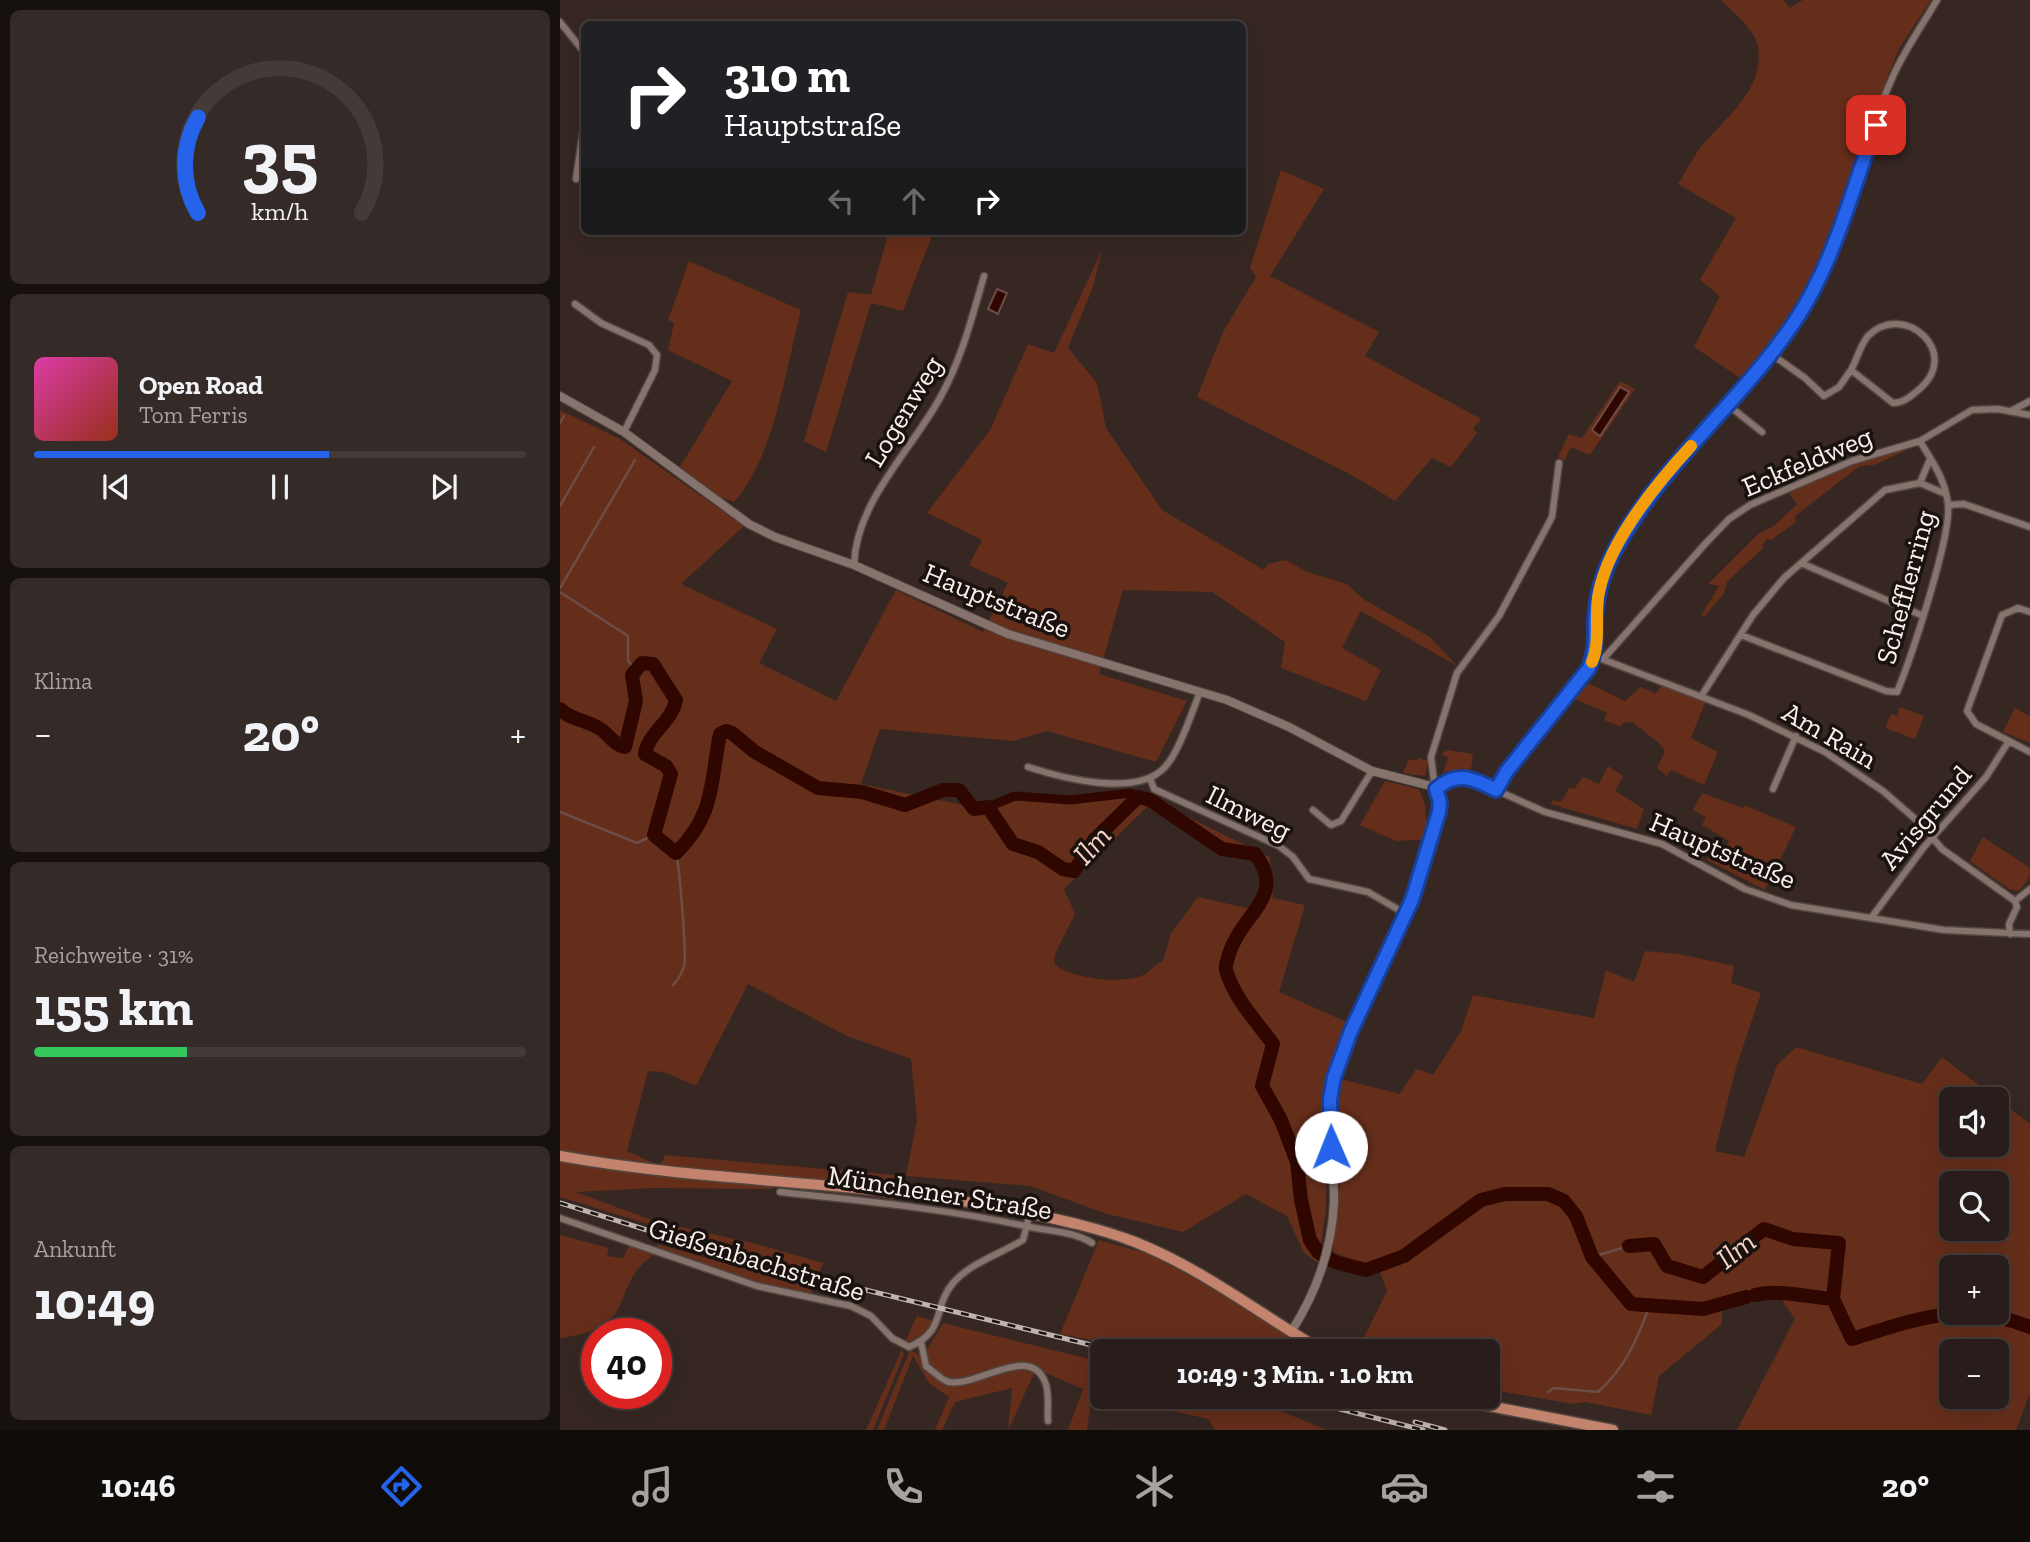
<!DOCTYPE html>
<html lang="de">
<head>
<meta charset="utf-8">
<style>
	body { margin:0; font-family:"Zilla Slab",serif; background:#342a27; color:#f1f3f6; height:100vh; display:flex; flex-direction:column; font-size:26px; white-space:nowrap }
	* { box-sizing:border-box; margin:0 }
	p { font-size:23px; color:#a5a2a2 }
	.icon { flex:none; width:38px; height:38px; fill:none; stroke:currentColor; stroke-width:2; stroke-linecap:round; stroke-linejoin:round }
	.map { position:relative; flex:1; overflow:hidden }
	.drawer { display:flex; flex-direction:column; gap:10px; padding:10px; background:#16100e; width:560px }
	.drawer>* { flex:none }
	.top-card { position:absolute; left:21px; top:21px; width:665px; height:214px; border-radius:10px; box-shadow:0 7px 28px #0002,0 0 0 2px #443b39; background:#202124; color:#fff; overflow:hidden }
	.fabs { position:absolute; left:1379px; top:1087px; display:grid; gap:14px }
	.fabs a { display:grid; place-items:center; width:70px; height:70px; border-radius:10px; background:#281d1a; box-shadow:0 7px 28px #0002,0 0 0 2px #443b39; font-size:35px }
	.speed { position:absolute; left:21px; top:1318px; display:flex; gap:14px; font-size:35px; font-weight:700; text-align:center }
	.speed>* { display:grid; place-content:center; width:91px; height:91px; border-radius:50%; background:#281d1a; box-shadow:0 7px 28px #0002,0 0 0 2px #443b39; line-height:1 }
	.speed .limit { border:10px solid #d22; background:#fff; color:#111 }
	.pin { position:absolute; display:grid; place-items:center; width:60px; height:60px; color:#fff; margin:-30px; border-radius:14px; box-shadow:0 4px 10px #0006 }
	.me { position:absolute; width:77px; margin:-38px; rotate:359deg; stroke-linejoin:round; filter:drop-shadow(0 0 5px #0008) }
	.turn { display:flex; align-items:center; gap:24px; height:147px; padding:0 28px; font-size:32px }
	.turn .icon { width:91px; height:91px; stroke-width:2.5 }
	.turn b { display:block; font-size:49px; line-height:60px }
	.lanes { display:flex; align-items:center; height:66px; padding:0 28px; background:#0003; justify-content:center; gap:35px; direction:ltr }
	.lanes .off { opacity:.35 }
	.big { font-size:52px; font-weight:800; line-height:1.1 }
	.drawer .card { flex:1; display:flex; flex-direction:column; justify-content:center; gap:10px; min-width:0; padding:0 24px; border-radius:10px; background:#342a27 }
	.drawer .dial { align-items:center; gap:0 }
	.dial svg { height:182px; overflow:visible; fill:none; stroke:#443b39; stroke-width:7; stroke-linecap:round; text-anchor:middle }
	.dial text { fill:#f1f3f6; stroke:none }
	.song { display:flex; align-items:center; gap:21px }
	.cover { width:84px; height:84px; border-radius:10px; background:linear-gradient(135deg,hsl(320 70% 55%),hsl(10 70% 35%)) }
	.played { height:7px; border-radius:4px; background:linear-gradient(90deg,#2563eb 60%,#443b39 60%) }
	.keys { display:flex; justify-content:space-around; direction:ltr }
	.heat { display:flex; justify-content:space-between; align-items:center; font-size:38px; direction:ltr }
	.charge { height:10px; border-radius:5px; background:linear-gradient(90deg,#34c759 31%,#443b39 0) }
	.trip { position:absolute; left:530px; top:1339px; width:410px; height:70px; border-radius:10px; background:#281d1a; box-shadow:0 7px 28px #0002,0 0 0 2px #443b39; font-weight:800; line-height:70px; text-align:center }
	.dock { display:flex; height:112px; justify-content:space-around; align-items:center; background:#100c0a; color:#a5a2a2 }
	.dock .icon { width:49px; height:49px }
	.dock .current { color:#2563eb }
	.dock b { font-size:32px; color:#f1f3f6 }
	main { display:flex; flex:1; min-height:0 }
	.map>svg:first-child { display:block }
	.green { fill:#652e1a; fill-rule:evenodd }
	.water { fill:#300700; stroke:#6d4d47; stroke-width:2 }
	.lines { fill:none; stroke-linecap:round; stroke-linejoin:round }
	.stream { stroke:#6d4d47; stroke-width:2.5 }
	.canal { stroke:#300700; stroke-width:9 }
	.river { stroke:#300700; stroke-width:14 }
	.minor-casing { stroke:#524641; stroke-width:9 }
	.tertiary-casing { stroke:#524641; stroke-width:10 }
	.primary-casing { stroke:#524641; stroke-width:13 }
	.minor { stroke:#86736d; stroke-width:6 }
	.tertiary { stroke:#86736d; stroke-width:8 }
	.primary { stroke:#c4836c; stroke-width:10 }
	.rail-casing { stroke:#bfb3ae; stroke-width:5 }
	.rail { stroke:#19120f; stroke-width:2.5; stroke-dasharray:8; stroke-linecap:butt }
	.route-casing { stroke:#184099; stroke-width:18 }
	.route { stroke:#2563eb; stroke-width:12 }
	.slow { stroke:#f59e0b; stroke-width:12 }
	.labels { text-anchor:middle; stroke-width:7; stroke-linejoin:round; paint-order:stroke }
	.street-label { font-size:28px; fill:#fbf0ec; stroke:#19120f }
	.water-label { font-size:30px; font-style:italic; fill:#f8d2c4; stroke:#19120f }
</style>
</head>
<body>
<main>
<section class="drawer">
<div class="card dial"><svg viewBox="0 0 100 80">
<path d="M14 69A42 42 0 1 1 86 69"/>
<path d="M14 69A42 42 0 0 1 14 27" stroke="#2563eb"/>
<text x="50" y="56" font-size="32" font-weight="700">35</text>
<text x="50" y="72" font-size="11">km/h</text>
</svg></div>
<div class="card">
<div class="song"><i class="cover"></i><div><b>Open Road</b><p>Tom Ferris</p></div></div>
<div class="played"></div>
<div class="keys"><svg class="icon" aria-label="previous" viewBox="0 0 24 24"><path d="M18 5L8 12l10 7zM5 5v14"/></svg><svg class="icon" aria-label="pause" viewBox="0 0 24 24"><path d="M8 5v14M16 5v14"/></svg><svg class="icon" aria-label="next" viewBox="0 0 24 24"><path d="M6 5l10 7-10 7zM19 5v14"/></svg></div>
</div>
<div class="card"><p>Klima</p>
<div class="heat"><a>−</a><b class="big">20°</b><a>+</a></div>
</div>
<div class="card"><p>Reichweite · 31%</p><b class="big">155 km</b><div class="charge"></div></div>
<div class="card"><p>Ankunft</p><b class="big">10:49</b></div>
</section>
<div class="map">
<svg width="1470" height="1430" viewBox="0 0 1470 1430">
	<rect width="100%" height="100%" fill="#362722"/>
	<path class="green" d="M1161,0H1223L1230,8L1243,0H1371L1340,47L1328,75L1259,268L1234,315L1183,380L1134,347L1160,296L1140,280L1176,218L1118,184C1126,172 1132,158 1141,147C1165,118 1205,90 1198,47C1195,29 1173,12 1161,0Z
		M721,170L764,189L710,276L819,332L805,356L921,419L913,429L917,433L891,467L872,458L835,501L795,477L637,397L663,332L696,277L690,268Z
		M329,231H374L343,311L311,303L266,452L244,441L288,292L311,295Z
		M542,250L533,287L508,348L537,383L546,428L602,510L704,570L708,564L726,560L747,572L787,584L803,599L870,637L897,666L801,611L782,648L821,670L806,701L721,668L725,642L652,592L563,590L539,674L627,701L596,762L487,731L453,741L320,729L301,784L423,809L447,800L505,803L578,793L710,857L713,898L745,905L719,992L791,1024L767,1087L766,1210L758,1263L744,1253L727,1216L686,1194L623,1232L547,1214L470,1186L346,1176L333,1199L213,1186L211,1189L94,1188L16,1192L97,1222L193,1243L263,1263L258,1276L0,1197V410L60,439L184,526L121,584L217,629L199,663L276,701L336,590L423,632L448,583L409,565L422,540L367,513L430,430L468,344L494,353ZM587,807L663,854L693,857L702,868L701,896L691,909L638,897L611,933L603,961C593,964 590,973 581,976C561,984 508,979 494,963L495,954L515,914L504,889ZM188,984L287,1036L351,1059L357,1120L346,1176L105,1155L100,1166L67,1151L88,1071L104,1072L136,1086Z
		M129,261L241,310C226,368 214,458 174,502L160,497L120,467L172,381L108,350L114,323L108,320Z
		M1060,381L1075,389L1030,455L1011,447L1004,461L998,457L1009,434L1022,438Z
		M1341,447L1349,449L1314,465L1300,466L1235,516L1236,522L1211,540L1207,539L1202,545L1204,547L1167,582L1164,593L1144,617L1141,616L1159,586L1148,584L1198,534L1214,526L1237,504L1229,493L1298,461Z
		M1028,683L1065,701L1081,687L1096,694L1101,686L1145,702L1131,738L1158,752L1144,785L1111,770L1107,776L1097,768L1105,751L1099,743L1072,722L1063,723L1060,727L1044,720L1047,713L1015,699Z
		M1340,707L1364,716L1355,739L1325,728L1331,714L1337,716Z
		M1455,708L1470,716V743L1443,732Z
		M888,750L913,754L911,769L883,772L889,758L881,754Z
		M859,758L868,761L865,776L843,773L849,759L857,761Z
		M1048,766L1063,776L1055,791L1084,809L1077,829L991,804L993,800L1001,802L1009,788L1014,789L1023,777L1039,784Z
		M825,781L859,789L865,805L868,839L836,841L800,825Z
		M1142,793L1183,808L1184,805L1236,827L1205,890L1147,860L1153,846L1163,851L1169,841L1142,825L1146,817L1133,810Z
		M1423,837L1470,868C1470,878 1466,885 1458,891L1449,889L1410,861Z
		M1085,951L1119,954L1174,966L1171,983L1201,993L1176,1068L1155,1151L1184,1157L1217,1065L1236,1047L1362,1084L1382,1057L1470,1124V1393L1456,1430H1177L1235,1319L1217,1293L1162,1305V1324L1099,1376L1091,1415L1025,1402L1013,1404L928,1389V1351L798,1349L827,1291L820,1271L773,1252L780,1182L776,1126L780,1079L840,1094L856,1069L873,1075L901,1031L913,995L1034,1018L1046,970L1074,982ZM1391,1099H1437V1144H1391ZM1391,1183H1437V1228H1391ZM1437,1267V1312H1391V1267ZM1437,1351V1396H1391V1351Z
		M0,1235L49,1248L47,1256L63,1258L70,1244L97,1253C46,1283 84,1329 0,1338Z
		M539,1240L589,1254L644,1283L755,1351H590L500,1334Z
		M97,1244L253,1288L251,1295L194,1282L97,1247Z
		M357,1316L374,1321L364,1334L349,1342L346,1340Z
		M383,1323L542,1362V1394L532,1392L527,1430H508L523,1389L476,1369L448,1430L452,1388L395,1402L382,1430H375L389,1397L369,1383L353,1356L324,1430H317L350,1350L358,1354L364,1368L388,1379L368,1365L367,1350Z
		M342,1349L344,1354L313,1430H306Z
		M552,1397H687L767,1430H655L648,1419Z"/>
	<path class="water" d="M437,289L447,293L438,314L428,309Z
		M1060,387L1069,392L1040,436L1032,430Z"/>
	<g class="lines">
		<path class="stream" d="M0,423L4,416
			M0,506L34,447
			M0,588L75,460
			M0,592L68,636V661L75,669
			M0,812L77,843L94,835
			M113,985C118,980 122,973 124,966C127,956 119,863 116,853
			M1032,1257L1069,1246
			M988,1392L994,1388L1038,1392C1065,1368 1077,1340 1089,1307"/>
		<path class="canal" d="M428,807L455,796L510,800L571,793L578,797"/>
		<path class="river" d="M0,709C11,720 25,720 37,727C48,732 53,745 65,747L76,701L72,675L82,663L93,664L116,700C112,722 88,733 85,754L106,766L111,774L94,835L116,853C155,815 150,784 160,734L166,731L172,733L195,752L258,788L302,792L345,805L383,790H399L414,809L428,807L453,844L478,852L503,869L514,871L534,840L578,797L590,800L662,849L695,854C728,896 681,914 669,954C668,959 665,964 666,970C674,998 696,1021 713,1044L702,1086L721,1120L737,1162L741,1200L750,1240L758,1252L775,1262L806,1270L844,1256L921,1200L945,1194H988L1004,1201L1016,1216L1032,1257L1071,1304L1143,1309L1186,1297
			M1069,1246L1094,1244L1107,1266L1143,1277L1204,1229L1233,1239L1279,1243L1273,1299L1292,1339C1357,1319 1403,1300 1470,1327
			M1195,1295C1219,1289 1247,1297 1273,1299"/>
		<g class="minor-casing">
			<path id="minor" d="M0,22L24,52
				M16,179L24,125
				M15,304L41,323L89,345L97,355L95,370L64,432
				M1211,354L1245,378L1264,396L1279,387L1291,370L1333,403C1343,403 1350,397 1357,391C1405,353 1343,300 1308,336C1300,345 1297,360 1291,370
				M1168,405L1202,432
				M1451,411L1470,401
				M1370,459L1360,483L1386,494
				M1389,505L1404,504L1470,527
				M1241,563L1361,615
				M294,565C296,501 352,450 381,396C402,358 412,317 424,276
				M1470,612L1458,608L1442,615L1407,711L1416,724L1470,752
				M1181,635L1326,691L1337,692C1351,658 1392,535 1388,504C1385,478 1372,462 1360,441
				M1034,656L1189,715L1265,752L1323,791L1361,824L1382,849L1455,901
				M1045,657L1145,544L1169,519L1190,505L1292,461L1360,441L1412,410L1438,409L1470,415
				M1142,695L1193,615L1224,578L1325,490L1360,483
				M468,767C502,778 577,798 605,767C619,752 632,712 640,692
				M590,778L594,789L719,846L733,857L749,879L808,892L846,914
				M875,789L894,778H909L985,812L1102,844L1185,889L1231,905L1384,930L1470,934
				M875,789L871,757L897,673L939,616L992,517L999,463
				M1213,789L1236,736
				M936,790L947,771L1029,668C1036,651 1035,638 1035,621C1036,596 1043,572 1055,550C1107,455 1199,391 1250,297C1288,227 1301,146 1334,74C1346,48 1363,24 1377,0
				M753,810L771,825L781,821L812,771
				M1311,918L1364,847L1426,777L1449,741
				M1450,934L1449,924L1457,907L1455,901L1470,889
				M220,1192C303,1201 388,1209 470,1227C489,1231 516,1232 532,1243
				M0,1218L197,1286L291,1306L311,1316L332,1338L349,1347C387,1331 372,1308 393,1283C410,1263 442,1253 463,1240L470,1213
				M361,1342L366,1366C373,1371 381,1380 389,1382C418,1387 470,1343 485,1382C490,1392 487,1410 488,1421"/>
		</g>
		<g class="tertiary-casing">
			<path id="tertiary" d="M0,396L64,432L189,524L215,537L294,565L448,634L667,700L729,727L812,771L871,786L879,795V812C866,857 852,901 833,943C814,987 789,1029 775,1075C762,1116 775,1161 774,1202C772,1250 756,1293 731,1332"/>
		</g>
		<g class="primary-casing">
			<path id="primary" d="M0,1156C153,1184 310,1180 463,1212C501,1220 539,1228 575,1242C643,1269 701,1315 763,1351
				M878,1396L1053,1430"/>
		</g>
		<use href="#minor" class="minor"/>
		<use href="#tertiary" class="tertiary"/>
		<use href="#primary" class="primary"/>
		<g class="rail-casing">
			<path id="rail" d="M0,1203L183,1260L556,1351
				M728,1396L863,1430
				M855,1422L885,1430"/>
		</g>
		<use href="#rail" class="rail"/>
	</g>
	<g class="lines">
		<g class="route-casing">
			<path id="route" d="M771,1147L770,1100L774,1077L791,1031L852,900L879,812L880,802L876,789C897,771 913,778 936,790L947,771L1029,668C1036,651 1035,638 1035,621C1036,596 1043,572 1055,550C1102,463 1181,402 1235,321C1274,263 1292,190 1316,125"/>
		</g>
		<use href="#route" class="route"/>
		<path class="slow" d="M1032,662C1041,641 1034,615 1039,592C1049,542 1097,483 1131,446"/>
	</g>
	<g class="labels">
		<g class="street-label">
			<text transform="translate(343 411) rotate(-59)" y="10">Logenweg</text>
			<text transform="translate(1247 461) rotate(-23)" y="10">Eckfeldweg</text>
			<text transform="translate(1345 587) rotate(-75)" y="10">Schefflerring</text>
			<text transform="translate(437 600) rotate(22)" y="10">Hauptstraße</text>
			<text transform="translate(1270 735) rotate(30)" y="10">Am Rain</text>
			<text transform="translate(689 812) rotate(26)" y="10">Ilmweg</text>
			<text transform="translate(1365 817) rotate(-50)" y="10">Avisgrund</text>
			<text transform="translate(1163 850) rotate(23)" y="10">Hauptstraße</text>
			<text transform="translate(380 1192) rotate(9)" y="10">Münchener Straße</text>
			<text transform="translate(197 1259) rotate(17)" y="10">Gießenbachstraße</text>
		</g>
		<g class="water-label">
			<text transform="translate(532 845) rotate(-48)" y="10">Ilm</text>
			<text transform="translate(1176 1250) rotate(-38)" y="10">Ilm</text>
		</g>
	</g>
</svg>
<div class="fabs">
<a><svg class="icon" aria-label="sound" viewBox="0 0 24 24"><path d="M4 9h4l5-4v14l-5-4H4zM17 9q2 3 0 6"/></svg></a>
<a><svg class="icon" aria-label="search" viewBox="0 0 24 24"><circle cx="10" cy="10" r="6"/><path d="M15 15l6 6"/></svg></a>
<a>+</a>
<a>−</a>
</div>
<div class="speed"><div class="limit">40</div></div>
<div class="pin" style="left:1316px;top:125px;background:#d93025"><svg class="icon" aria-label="arrive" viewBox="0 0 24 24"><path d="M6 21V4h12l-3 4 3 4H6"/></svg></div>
<svg class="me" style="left:771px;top:1147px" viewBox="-20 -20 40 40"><circle r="19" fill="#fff"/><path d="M0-13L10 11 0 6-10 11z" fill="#2563eb"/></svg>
<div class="trip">10:49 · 3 Min. · 1.0 km</div>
<div class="top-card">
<div class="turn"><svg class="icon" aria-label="right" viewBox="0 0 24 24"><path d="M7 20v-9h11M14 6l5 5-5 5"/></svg><div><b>310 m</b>Hauptstraße</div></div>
<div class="lanes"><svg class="icon off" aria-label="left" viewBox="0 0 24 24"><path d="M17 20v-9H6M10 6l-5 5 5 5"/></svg><svg class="icon off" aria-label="ahead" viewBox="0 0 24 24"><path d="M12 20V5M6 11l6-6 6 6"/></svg><svg class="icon" aria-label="right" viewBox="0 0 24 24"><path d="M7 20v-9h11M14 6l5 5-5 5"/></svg></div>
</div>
</div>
</main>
<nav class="dock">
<b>10:46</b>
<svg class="icon current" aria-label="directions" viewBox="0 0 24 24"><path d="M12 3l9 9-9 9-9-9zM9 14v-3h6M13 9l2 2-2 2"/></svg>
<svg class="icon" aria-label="music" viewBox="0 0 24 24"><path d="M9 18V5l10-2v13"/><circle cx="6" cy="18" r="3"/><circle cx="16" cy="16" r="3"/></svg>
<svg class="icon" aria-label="phone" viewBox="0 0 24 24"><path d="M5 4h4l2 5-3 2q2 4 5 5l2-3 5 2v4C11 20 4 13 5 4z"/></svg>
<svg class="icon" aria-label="climate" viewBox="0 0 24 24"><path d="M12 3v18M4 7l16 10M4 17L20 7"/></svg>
<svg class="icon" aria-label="car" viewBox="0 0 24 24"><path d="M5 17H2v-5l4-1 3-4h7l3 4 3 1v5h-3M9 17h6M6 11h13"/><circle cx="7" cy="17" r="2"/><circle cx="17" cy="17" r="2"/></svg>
<svg class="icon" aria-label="filters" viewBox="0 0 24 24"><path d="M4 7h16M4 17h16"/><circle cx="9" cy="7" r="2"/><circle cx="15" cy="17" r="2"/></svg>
<b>20°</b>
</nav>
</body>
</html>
